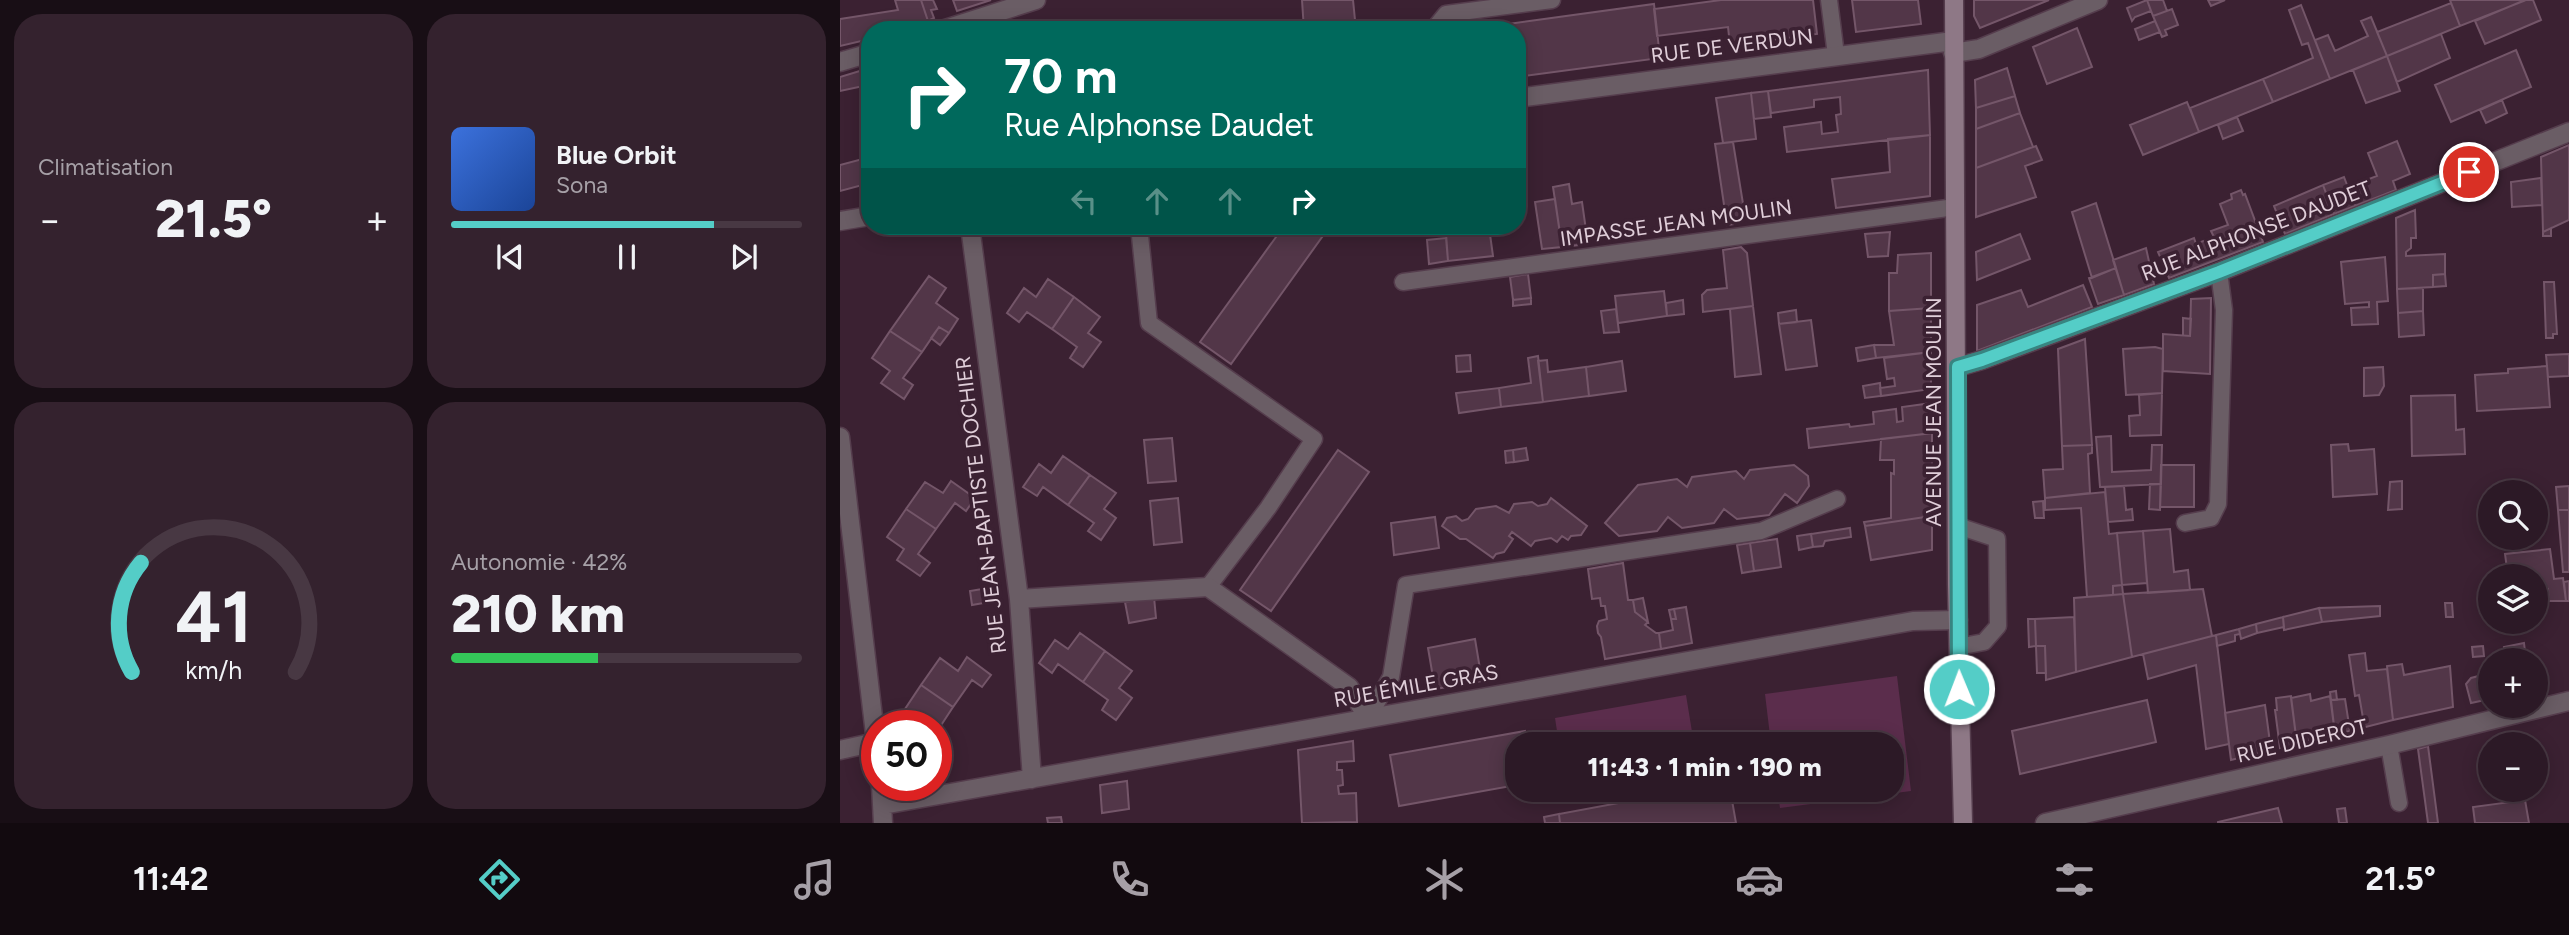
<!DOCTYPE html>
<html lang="fr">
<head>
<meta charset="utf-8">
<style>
	body { margin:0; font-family:Figtree,sans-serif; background:#34222e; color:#f1f3f6; height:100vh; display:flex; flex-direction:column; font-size:26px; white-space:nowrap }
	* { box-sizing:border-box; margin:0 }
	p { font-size:23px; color:#a6a0a7 }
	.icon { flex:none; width:38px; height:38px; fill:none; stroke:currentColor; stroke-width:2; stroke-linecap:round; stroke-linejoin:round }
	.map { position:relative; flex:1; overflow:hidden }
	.details { display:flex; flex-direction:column; gap:14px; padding:14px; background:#180e15; width:840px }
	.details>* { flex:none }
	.top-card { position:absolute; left:21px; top:21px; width:665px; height:214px; border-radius:28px; box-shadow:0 4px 18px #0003,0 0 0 2px #483843; background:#00695c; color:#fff; overflow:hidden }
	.controls { position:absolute; left:1638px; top:480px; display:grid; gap:14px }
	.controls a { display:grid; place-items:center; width:70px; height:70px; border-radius:50%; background:#2c1926; box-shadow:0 4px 18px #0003,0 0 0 2px #483843; font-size:35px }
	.speed { position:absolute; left:21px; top:710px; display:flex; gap:14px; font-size:35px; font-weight:700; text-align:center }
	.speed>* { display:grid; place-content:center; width:91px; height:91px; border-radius:50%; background:#2c1926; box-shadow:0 4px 18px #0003,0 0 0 2px #483843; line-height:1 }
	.speed .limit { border:10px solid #d22; background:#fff; color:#111 }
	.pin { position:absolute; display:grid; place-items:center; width:60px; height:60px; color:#fff; margin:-30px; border:4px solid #fff; border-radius:50%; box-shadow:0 2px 7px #0007 }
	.me { position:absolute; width:77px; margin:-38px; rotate:359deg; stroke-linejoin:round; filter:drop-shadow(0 0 5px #0008) }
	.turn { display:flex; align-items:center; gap:24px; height:147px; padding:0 28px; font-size:32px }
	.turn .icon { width:91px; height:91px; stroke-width:2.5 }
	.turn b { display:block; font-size:49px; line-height:60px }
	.lanes { display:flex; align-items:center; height:66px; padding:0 28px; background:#0003; justify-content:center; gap:35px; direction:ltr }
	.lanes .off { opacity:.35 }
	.big { font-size:52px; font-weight:800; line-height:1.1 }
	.details .card { flex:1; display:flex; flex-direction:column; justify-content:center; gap:10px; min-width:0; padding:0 24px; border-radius:28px; background:#34222e }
	.details .dial { align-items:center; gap:0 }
	.dial svg { height:182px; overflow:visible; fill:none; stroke:#483843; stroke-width:7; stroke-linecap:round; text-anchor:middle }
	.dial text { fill:#f1f3f6; stroke:none }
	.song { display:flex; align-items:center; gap:21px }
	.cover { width:84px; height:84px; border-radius:10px; background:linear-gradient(135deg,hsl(220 70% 55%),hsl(220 70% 35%)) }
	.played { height:7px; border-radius:4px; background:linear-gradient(90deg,#54cdc7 75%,#483843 75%) }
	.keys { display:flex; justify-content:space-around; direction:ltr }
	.heat { display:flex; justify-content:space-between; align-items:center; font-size:38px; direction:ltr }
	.charge { height:10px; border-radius:5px; background:linear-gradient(90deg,#34c759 42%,#483843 0) }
	.details .tiles { flex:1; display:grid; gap:14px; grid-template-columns:repeat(2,1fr) }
	.trip { position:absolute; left:665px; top:732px; width:399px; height:70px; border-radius:28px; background:#2c1926; box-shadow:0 4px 18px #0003,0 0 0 2px #483843; font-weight:800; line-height:70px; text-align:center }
	.tabs { display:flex; height:112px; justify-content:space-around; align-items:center; background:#120a0f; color:#a6a0a7 }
	.tabs .icon { width:49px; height:49px }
	.tabs .on { color:#54cdc7 }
	.tabs b { font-size:32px; color:#f1f3f6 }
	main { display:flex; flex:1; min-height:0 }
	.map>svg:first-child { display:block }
	.green { fill:#5b2d4c }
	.building { fill:#523648; stroke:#745669; stroke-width:2 }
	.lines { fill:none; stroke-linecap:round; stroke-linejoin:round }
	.lane-casing { stroke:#553d4d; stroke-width:19 }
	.street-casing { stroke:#553d4d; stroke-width:21 }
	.secondary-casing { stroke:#553d4d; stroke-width:21 }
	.lane { stroke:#6a5d65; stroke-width:16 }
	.street { stroke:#6a5d65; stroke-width:18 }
	.secondary { stroke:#8e7886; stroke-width:18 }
	.route-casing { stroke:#378581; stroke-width:18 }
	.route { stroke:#54cdc7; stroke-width:12 }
	.labels { text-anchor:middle; stroke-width:7; stroke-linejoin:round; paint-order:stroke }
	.street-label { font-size:21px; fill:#e0ced9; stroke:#3b2132 }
</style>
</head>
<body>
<main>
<section class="details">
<div class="tiles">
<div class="card"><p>Climatisation</p>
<div class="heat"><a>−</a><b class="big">21.5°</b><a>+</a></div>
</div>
<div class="card">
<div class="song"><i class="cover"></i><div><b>Blue Orbit</b><p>Sona</p></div></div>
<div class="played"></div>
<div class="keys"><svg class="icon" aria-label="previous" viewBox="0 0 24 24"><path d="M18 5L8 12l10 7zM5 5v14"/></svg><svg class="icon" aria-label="pause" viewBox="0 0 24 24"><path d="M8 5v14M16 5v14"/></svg><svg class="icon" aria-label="next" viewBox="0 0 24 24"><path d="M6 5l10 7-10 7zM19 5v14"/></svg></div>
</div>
<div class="card dial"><svg viewBox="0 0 100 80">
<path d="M14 69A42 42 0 1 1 86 69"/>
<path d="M14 69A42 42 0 0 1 18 21" stroke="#54cdc7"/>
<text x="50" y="56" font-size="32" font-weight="700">41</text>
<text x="50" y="72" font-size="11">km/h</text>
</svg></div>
<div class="card"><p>Autonomie · 42%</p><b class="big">210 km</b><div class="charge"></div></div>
</div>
</section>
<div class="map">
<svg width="1729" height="823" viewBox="0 0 1729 823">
	<rect width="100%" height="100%" fill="#3b2132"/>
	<path class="green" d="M1057,676L1071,791L940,808L937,789H1052V744H931L925,694Z
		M846,695L854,744H719L715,718Z
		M727,789H816L729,804Z"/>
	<path class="building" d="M55,0H81L88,21L60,30H30V39L0,46V19L58,10Z
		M81,0H93L97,9L91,10L94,18L88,21Z
		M113,0H151L117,11Z
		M462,0H513L516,30H464Z
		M881,0H973L977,34L890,45L888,27L817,36L814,9Z
		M1012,0H1078L1081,24L1016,32Z
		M1134,0H1209L1140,28L1134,16Z
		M1307,0L1311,11L1295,17L1292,21L1287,8Z
		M1307,0H1323L1327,11L1313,16Z
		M1368,0H1385L1371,6Z
		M1610,0H1683L1684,1L1620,26Z
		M1693,0L1701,20L1645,44L1635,21L1685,0Z
		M1611,3L1620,26L1547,56L1537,32Z
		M814,4L820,58L677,77V30H639V28Z
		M1461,5L1490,79L1433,102L1423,79L1473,58L1468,43L1462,45L1449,10Z
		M1332,9L1338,25L1325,30L1327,35L1322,37L1313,16Z
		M1531,17L1547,56L1490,79L1475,40L1488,35L1495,51L1528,36L1521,21Z
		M1315,21L1320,32L1299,40L1295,29Z
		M1237,28L1252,67L1207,84L1193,47Z
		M1601,34L1610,58L1557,82L1547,56Z
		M1676,50L1691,87L1611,122L1595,85Z
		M1547,56L1560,91L1526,103L1513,70Z
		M1167,68L1175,96L1136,108L1135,80Z
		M23,70L28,85L0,91V77Z
		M1088,70L1090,135L947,152L944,127L981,122L982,134L998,132L996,115L1001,114L1000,97L974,100V107L931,113L928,91Z
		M1423,79L1433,102L1359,132L1350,108Z
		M928,91L931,117L914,119L911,93Z
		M911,93L916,139L883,143L876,98Z
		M1175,96L1180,113L1136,129V108Z
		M1662,100L1667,113L1646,123L1640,110Z
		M1347,102L1359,132L1303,155L1290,125Z
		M1180,113L1193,147L1136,168V129Z
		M1397,117L1403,131L1383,139L1378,125Z
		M1090,135V196L996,208L992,179L1050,172L1048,139Z
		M1557,141L1570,174L1553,181L1556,190L1515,206L1508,187L1537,176L1528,153Z
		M893,142L905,216L900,223L887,225L875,144Z
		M1729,145V220L1703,232L1701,157Z
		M1196,146L1202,160L1185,166L1196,197L1136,217V168Z
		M30,157V183L0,191V165Z
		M1504,177L1515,206L1494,214L1483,185Z
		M1701,178L1702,205L1672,207L1671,182Z
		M729,184L732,204L742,202L748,244L722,247L713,187Z
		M1483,185L1494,214L1445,234L1434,206Z
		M1401,190L1403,195L1405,194L1423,242L1329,278L1318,252L1354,238L1356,244L1374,237L1371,231L1388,225L1380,204L1392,199L1391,194Z
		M715,199L722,247L702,249L695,202Z
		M1256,203L1276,268L1252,278L1232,212Z
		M1575,210L1576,238H1571V248L1566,252V256L1605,254V274L1593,275V287L1557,289L1556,218Z
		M444,226H490L391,364L360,342Z
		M605,226H649V227L606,233Z
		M649,227L653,256L608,261L606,233Z
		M1711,228V236H1703V232Z
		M1050,232L1048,256L1028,257L1025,234Z
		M1180,234L1190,259L1137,280L1136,252Z
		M606,238L608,261L589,264L587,240Z
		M901,247L907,253L913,306L863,312L862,295L867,290L887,288L883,250Z
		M1306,248L1314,284L1284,295L1273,260Z
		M1091,253V308L1049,311V273H1057L1058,255Z
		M1545,257L1548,301L1537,302L1538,324L1512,325L1511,308L1529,307V302L1505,304L1501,262Z
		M1276,268L1284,295L1258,304L1249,278Z
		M688,274L691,298L673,300L670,277Z
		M1605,274L1606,286L1593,287V275Z
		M89,276L106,288L96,303L118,319L109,333L99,327L82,352L50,331Z
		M208,279L234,297L212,329L187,312L179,322L167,313L184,288L196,297Z
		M1704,282H1714L1717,334H1713V338H1706Z
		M1243,285L1252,307L1137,351V305L1181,290L1188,307Z
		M1583,288V311L1558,313L1557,289Z
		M824,291L827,316L778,323L775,296Z
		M234,297L260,317L248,333L261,342L243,367L230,358L237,347L212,329Z
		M691,298V304L673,306V300Z
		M1371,298L1370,374L1323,371V334L1350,336L1351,299Z
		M843,300L844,314L827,316L826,303Z
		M913,306L921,374L895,377L890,309Z
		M1091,308V352L1036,358L1034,345H1054L1049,311Z
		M776,309L779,332L764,333L761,311Z
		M956,310L957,322L939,324L938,313Z
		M1583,311L1584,335L1559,337L1558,313Z
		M1343,318L1351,319L1350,336H1343Z
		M971,320L977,366L946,370L939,324Z
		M99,327L109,333L100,345L91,338Z
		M50,331L82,352L63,378L73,385L64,399L41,383L50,371L32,358Z
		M1245,339L1252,445L1222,446L1218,349Z
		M1034,345L1036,358L1018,361L1016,348Z
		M1315,347L1323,349L1322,393L1286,395L1283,349Z
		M1091,352V389L1041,396L1040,388L1055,386L1054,378L1047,379L1044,358Z
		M1729,354V376L1708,377L1706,355Z
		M630,355L631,371L617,372L616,356Z
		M698,356L703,402L661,407L659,388L691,383L688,358Z
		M707,360L708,372L746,367L749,396L703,402L698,361Z
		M782,361L786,391L749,396L746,367Z
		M1707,366L1710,407L1637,411L1635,375L1668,373V369Z
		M1543,367L1544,386L1539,395L1524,396V368Z
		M1040,383L1041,396L1025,398L1023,386Z
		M659,388L661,407L619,413L616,393Z
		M1322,393L1321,435L1290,436L1289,416L1300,415L1299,395Z
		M1615,395L1616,430L1624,429L1625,454L1572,456L1571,396Z
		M1092,403V433L969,448L967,429L1009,424L1010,427L1034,424L1033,412L1056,409L1057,422L1063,421L1062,407Z
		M1092,433V516L1025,526L1024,522L1051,518V473L1054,474V460H1040L1041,439Z
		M1271,436L1272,472L1311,470L1312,445H1322L1321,484L1260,487L1256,437Z
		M332,438L336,481L308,483L304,440Z
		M1508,444L1509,451L1534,449L1537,494L1493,497L1491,445Z
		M1252,445V453L1248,454L1250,493L1205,498L1203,470L1223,469L1222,446Z
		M686,448L688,460L674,462L673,450Z
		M498,450L529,472L431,611L400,590Z
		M673,450L674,462L666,463L665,451Z
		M223,456L250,475L228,505L203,487L197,496L183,487L199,464L211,473Z
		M954,465L968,476L969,486L957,503L945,494L929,515L897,519L884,509L874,523L842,528L828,517L817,531L779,536L765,523L798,485L837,479L847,487L852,477L896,471L904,479L910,470Z
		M1321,465H1354V507H1320Z
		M250,475L276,493L264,509L276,518L261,540L248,531L254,523L228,505Z
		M111,481L135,498L126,511L115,503L96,529L66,509L85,482L103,493Z
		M1562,481V509L1548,510L1550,482Z
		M1310,484H1321L1320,510L1309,509Z
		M1284,486L1286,510L1292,509L1293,520L1268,522L1265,487Z
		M1729,486V510H1718L1716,487Z
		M1265,492L1269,534L1277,533L1282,585L1273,586V595L1247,597L1241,508L1205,510V498Z
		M338,498L342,542L314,545L310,501Z
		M711,498L747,526L741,535L731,536L728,540L722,536L717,542L711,538L695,541L691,546L672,532L669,536L673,539L664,552L656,554L653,558L626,539H620L602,526L607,518L616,516L622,521L628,519L636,509L656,506L669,513L674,504L692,502L698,506L707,504Z
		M1203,501L1204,518H1195L1193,502Z
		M66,509L96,529L78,554L90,563L80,576L57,560L64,549L47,537Z
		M1718,510H1729V572H1723Z
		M1092,516V550L1031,560L1025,526Z
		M595,517L599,548L554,555L551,523Z
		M1010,528L1011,537L985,541L983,546L973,547L971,534Z
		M1330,529L1334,572L1348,570L1350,590L1308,593L1303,531Z
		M1303,531L1307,583L1282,585L1277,533Z
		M971,534L973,547L959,550L957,536Z
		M937,539L941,567L914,571L910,543Z
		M910,543L914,571L902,573L897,545Z
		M1710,549L1714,579L1723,578L1726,601H1709L1708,589L1696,591V576H1668L1665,554Z
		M783,563L788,600H793L795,612L808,622L805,625L816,633H819L821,649L765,659L761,637L758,633L757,626L759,621L767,619L765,606H761L760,598L752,599L748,569Z
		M1729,581V601H1726L1724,582Z
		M1282,585L1283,594L1273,595V586Z
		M154,587L155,601L132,605L130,591Z
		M1363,589L1372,636L1292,657L1283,594Z
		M1283,594L1292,657L1236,672L1234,598Z
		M314,597L316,618L289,623L285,602Z
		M803,598L808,622L795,612L793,600Z
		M1605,603H1612L1613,617H1606Z
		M1540,606V616L1482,622L1479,608Z
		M846,607L852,643L821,649L819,633L833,630L831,619H836L834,609Z
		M1479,608L1482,622L1444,630L1443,617Z
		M834,609L836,619H831L829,610Z
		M1234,617L1236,672L1206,680L1205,646H1196L1195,619Z
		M1443,617L1444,627L1417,633L1416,624Z
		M1188,619H1195L1196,646L1189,647Z
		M1416,624L1417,633L1401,639L1399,629Z
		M1399,629L1400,634L1395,635V641L1377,646L1376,635Z
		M240,633L265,651L243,682L218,664L212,673L199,663L215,640L228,649Z
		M1376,635L1389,744L1366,749L1356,665L1308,679L1303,654Z
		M635,639L642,681L595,689L588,648Z
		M1684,643L1686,660H1666L1664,647Z
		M1196,646H1205L1206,673H1197Z
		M1643,646L1644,656L1633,657L1632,647Z
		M265,651L292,671L279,688L292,698L276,720L262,710L268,700L243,682Z
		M1525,653L1527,671L1547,669L1553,720L1510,731L1509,722L1523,718L1519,695L1515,696L1509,655Z
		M127,657L151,675L142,687L132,680L113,707L81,685L100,658L118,671Z
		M1562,664L1564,675L1610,666L1613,707L1553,720L1547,666Z
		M1650,673V699L1631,703L1626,684L1631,678Z
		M81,685L113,707L96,733V726H80L82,724L63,712Z
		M1496,691L1497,700H1491L1490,692Z
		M1470,694L1471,701L1490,696L1495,734L1457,744L1451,698Z
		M1451,696L1457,744L1440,748L1435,710H1437L1436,698Z
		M1505,699L1510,731L1495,734L1491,700Z
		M1307,700L1316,742L1180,774L1172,731Z
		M1425,705L1431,750L1391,760L1385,713Z
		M685,731L688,744H677V785L559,806L550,755Z
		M96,733L106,740L98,752L96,750Z
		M513,741L514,761L497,762V770H502L503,785L498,786L499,794L516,793L517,822L462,823L458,750Z
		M1588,746L1598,823H1588L1578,749Z
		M287,781L289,809L262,813L260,785Z
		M854,789H890L896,823H720L719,814Z
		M1685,800L1689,823H1635L1633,807Z
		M1438,808L1442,823H1378V822Z
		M1505,808L1507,823H1499L1497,809Z
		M719,814L720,823H705L704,817Z
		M221,817L222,823H208L207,818Z"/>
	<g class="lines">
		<g class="lane-casing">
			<path id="lane" d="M989,0L996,55
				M593,30L606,14L712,0
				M299,226L309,323L474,439L428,508L368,587
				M563,282L1115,207
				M1345,523L1371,518L1378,504L1384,310L1379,272
				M1118,526L1157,539L1158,626L1144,642L1118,647
				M528,718L551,677L566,585L921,531L997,499
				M1549,745L1559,803"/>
		</g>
		<g class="street-casing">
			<path id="street" d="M102,30L196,0
				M1113,53L1139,49L1258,0
				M0,62L30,53
				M677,98L1113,41
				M0,221L30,216
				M130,226L179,599L192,779
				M1118,367L1142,360L1379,272L1729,132
				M0,437L37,751
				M179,599L368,587L509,687L528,718
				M0,750L36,742
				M41,786L43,823
				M43,805L1073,621L1118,620
				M1205,823L1549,745L1729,701"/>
		</g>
		<g class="secondary-casing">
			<path id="secondary" d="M1114,0L1117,585L1123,823"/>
		</g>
		<use href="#lane" class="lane"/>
		<use href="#street" class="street"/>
		<use href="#secondary" class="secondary"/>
	</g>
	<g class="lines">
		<g class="route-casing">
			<path id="route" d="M1119,689L1118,367L1142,360L1379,272L1629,172"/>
		</g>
		<use href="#route" class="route"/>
	</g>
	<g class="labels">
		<g class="street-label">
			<text transform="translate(892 46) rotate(-7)" y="7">RUE DE VERDUN</text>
			<text transform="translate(836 223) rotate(-8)" y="7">IMPASSE JEAN MOULIN</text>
			<text transform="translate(1416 231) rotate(-21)" y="7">RUE ALPHONSE DAUDET</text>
			<text transform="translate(1094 412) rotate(-90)" y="7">AVENUE JEAN MOULIN</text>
			<text transform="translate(141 505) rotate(-97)" y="7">RUE JEAN-BAPTISTE DOCHIER</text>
			<text transform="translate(576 686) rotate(-10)" y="7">RUE ÉMILE GRAS</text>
			<text transform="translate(1462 741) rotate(-13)" y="7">RUE DIDEROT</text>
		</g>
	</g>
</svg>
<div class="controls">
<a><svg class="icon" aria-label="search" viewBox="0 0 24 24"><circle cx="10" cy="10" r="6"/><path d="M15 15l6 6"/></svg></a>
<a><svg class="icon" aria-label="layers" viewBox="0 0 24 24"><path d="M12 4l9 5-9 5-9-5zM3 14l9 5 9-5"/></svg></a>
<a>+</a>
<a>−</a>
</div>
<div class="speed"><div class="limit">50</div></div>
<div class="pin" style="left:1629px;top:172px;background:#d93025"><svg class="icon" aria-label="arrive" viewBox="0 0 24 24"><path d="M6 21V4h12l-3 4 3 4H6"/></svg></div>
<svg class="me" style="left:1119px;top:689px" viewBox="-20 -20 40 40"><circle r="17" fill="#54cdc7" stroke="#fff" stroke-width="3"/><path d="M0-11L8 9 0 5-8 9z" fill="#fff"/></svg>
<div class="trip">11:43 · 1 min · 190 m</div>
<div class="top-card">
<div class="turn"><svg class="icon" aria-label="right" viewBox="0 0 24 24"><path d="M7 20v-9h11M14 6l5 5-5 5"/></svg><div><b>70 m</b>Rue Alphonse Daudet</div></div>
<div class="lanes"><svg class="icon off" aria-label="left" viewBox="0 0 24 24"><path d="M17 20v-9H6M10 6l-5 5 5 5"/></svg><svg class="icon off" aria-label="ahead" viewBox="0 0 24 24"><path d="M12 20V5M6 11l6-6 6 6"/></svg><svg class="icon off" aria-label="ahead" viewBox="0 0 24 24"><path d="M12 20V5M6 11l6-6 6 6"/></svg><svg class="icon" aria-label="right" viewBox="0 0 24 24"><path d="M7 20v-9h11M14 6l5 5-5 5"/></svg></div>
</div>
</div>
</main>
<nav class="tabs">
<b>11:42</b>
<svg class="icon on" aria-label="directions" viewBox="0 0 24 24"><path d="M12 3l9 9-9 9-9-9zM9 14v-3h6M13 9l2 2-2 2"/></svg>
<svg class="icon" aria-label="music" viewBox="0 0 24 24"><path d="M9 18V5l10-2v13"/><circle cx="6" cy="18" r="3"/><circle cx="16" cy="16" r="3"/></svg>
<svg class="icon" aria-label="phone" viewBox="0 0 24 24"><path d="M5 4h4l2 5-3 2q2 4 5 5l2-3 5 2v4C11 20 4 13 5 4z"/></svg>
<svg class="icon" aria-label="climate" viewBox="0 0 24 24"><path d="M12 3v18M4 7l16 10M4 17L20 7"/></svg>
<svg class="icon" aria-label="car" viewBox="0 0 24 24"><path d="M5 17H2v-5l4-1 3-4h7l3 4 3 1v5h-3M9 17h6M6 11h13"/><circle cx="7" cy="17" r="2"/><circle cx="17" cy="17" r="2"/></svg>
<svg class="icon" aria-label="filters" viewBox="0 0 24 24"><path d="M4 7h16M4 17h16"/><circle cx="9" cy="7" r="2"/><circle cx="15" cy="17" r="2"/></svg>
<b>21.5°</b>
</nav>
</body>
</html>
